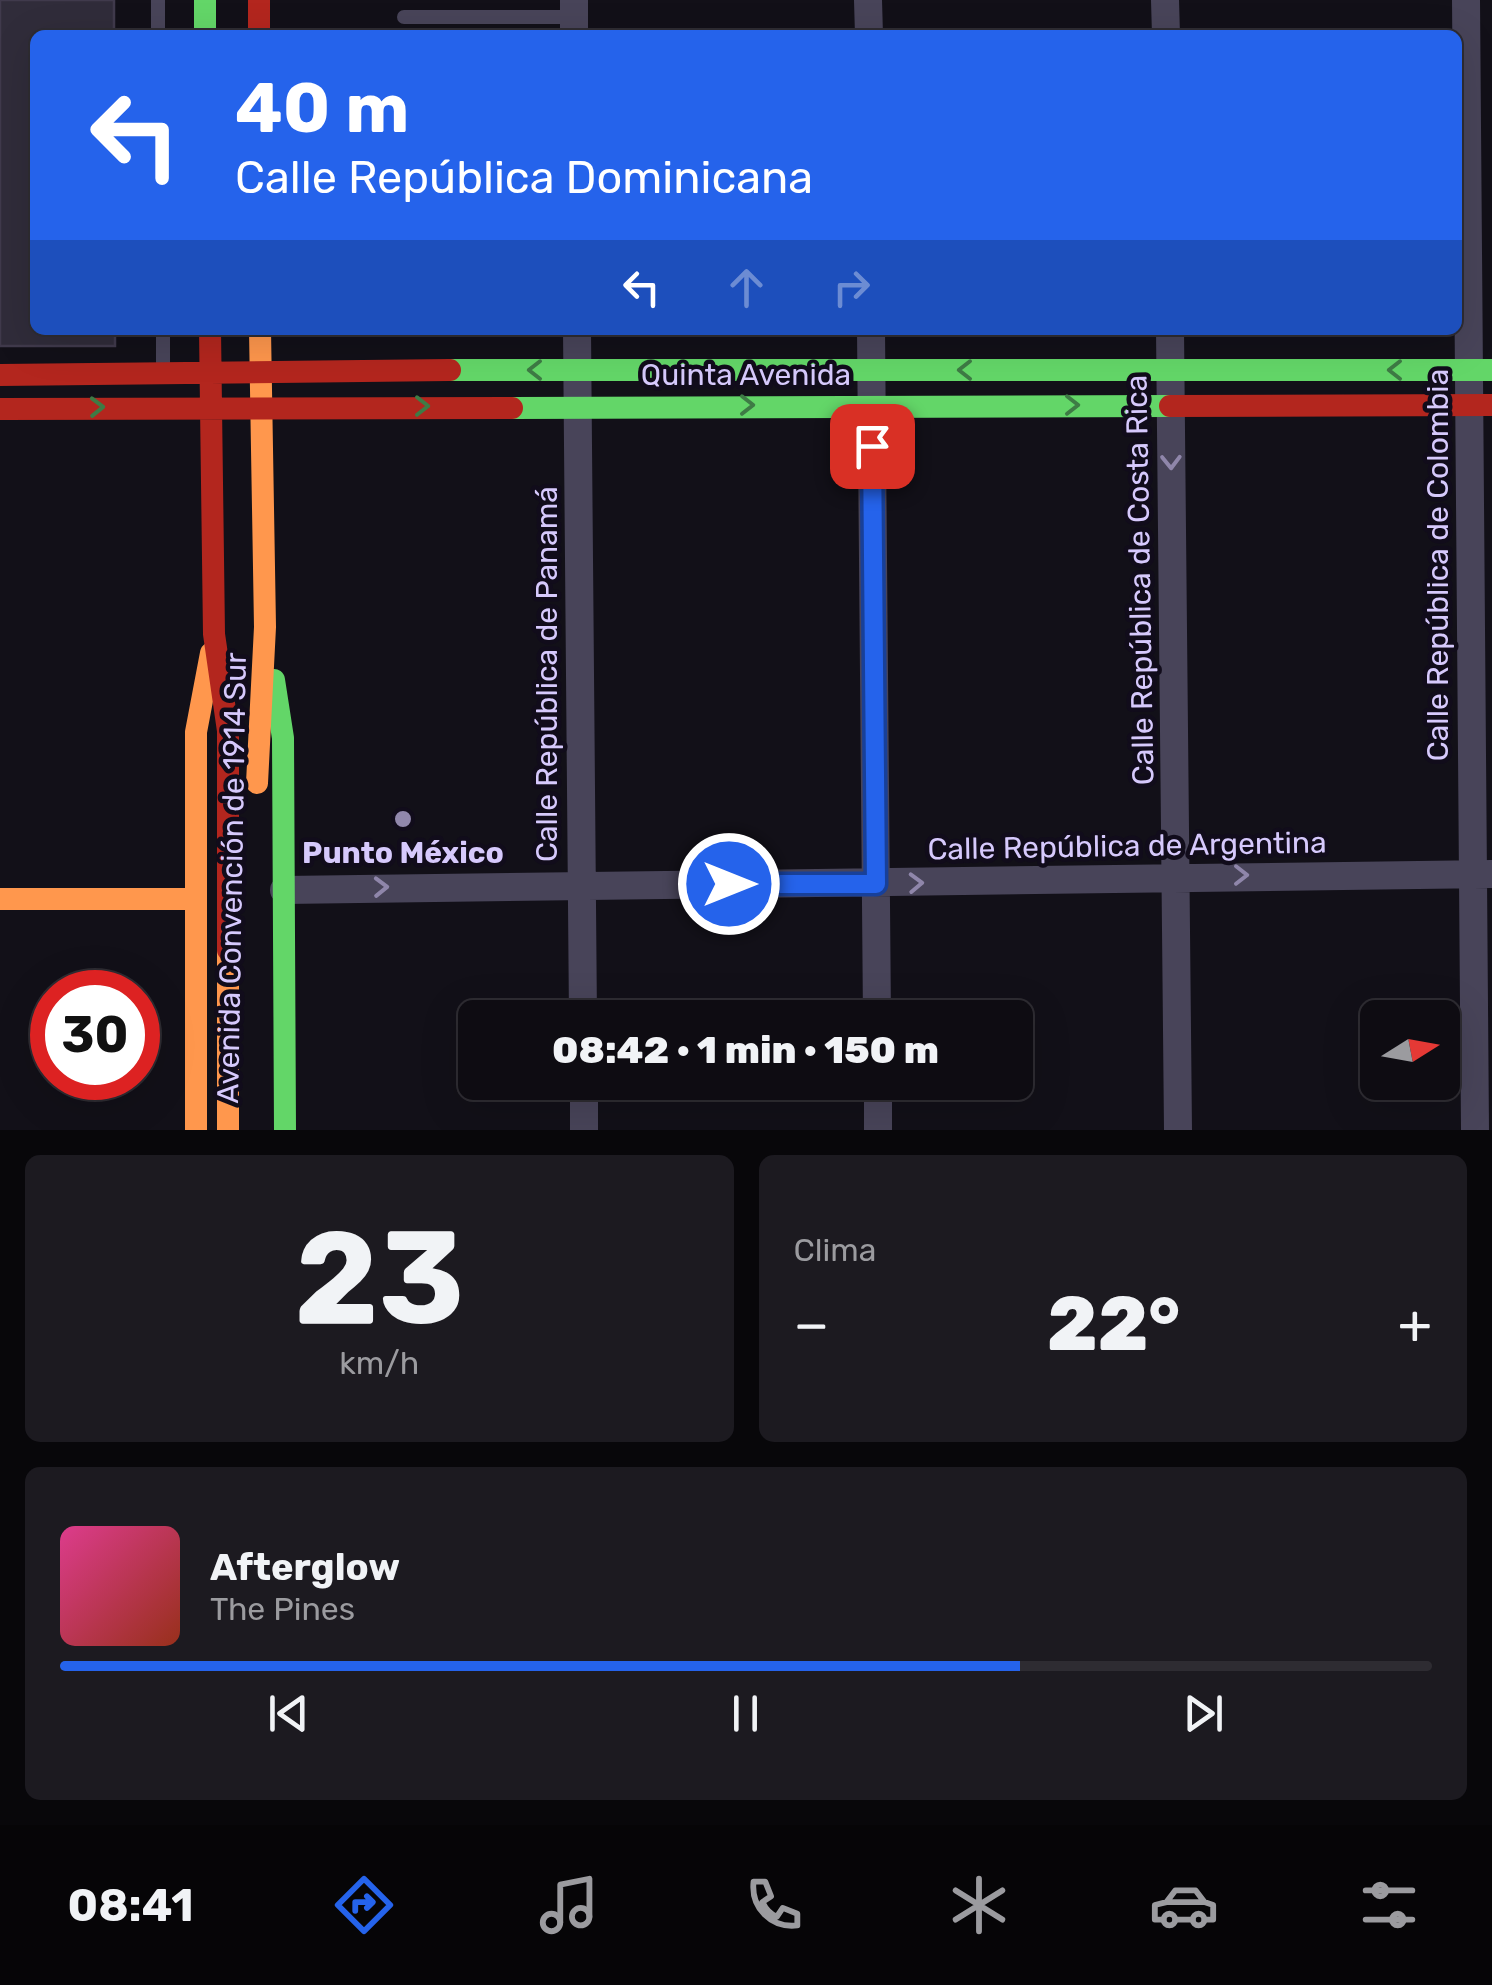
<!DOCTYPE html>
<html lang="es">
<head>
<meta charset="utf-8">
<style>
	body { margin:0; font-family:Rubik,sans-serif; background:#1c1a20; color:#f1f3f6; height:100vh; display:flex; flex-direction:column; font-size:38px; white-space:nowrap }
	* { box-sizing:border-box; margin:0 }
	p { font-size:32px; color:#9b9b9f }
	.icon { flex:none; width:55px; height:55px; fill:none; stroke:currentColor; stroke-width:2; stroke-linecap:round; stroke-linejoin:round }
	.map { position:relative; height:1130px; overflow:hidden }
	.details { display:flex; flex-direction:column; gap:25px; padding:25px; background:#08070a; flex:1 }
	.details>* { flex:none }
	.guide { position:absolute; left:30px; top:30px; width:1432px; height:305px; border-radius:15px; box-shadow:0 10px 40px #0002,0 0 0 2px #2e2c32; background:#2563eb; color:#fff; overflow:hidden }
	.needle { width:65px; rotate:79deg }
	.fabs { position:absolute; left:1360px; top:1000px; display:grid; gap:20px }
	.fabs a { display:grid; place-items:center; width:100px; height:100px; border-radius:15px; background:#0e0c12; box-shadow:0 10px 40px #0002,0 0 0 2px #2e2c32; font-size:50px }
	.speed { position:absolute; left:30px; top:970px; display:flex; gap:20px; font-size:50px; font-weight:700; text-align:center }
	.speed>* { display:grid; place-content:center; width:130px; height:130px; border-radius:50%; background:#0e0c12; box-shadow:0 10px 40px #0002,0 0 0 2px #2e2c32; line-height:1 }
	.speed .limit { border:15px solid #d22; background:#fff; color:#111 }
	.pin { position:absolute; display:grid; place-items:center; width:85px; height:85px; color:#fff; margin:-42px; border-radius:20px; box-shadow:0 5px 15px #0006 }
	.me { position:absolute; width:110px; margin:-55px; rotate:90deg; stroke-linejoin:round; filter:drop-shadow(0 0 8px #0008) }
	.turn { display:flex; align-items:center; gap:35px; height:210px; padding:0 40px; font-size:45px }
	.turn .icon { width:130px; height:130px; stroke-width:2.5 }
	.turn b { display:block; font-size:70px; line-height:85px }
	.lanes { display:flex; align-items:center; height:95px; padding:0 40px; background:#0003; justify-content:center; gap:50px; direction:ltr }
	.lanes .off { opacity:.35 }
	.big { font-size:75px; font-weight:800; line-height:1.1 }
	.details .card { flex:1; display:flex; flex-direction:column; justify-content:center; gap:15px; min-width:0; padding:0 35px; border-radius:15px; background:#1c1a20 }
	.details .dial { align-items:center; gap:0 }
	.dial b { font-size:130px; line-height:1 }
	.song { display:flex; align-items:center; gap:30px }
	.cover { width:120px; height:120px; border-radius:15px; background:linear-gradient(135deg,hsl(330 70% 55%),hsl(10 70% 35%)) }
	.played { height:10px; border-radius:5px; background:linear-gradient(90deg,#2563eb 70%,#2e2c32 70%) }
	.keys { display:flex; justify-content:space-around; direction:ltr }
	.heat { display:flex; justify-content:space-between; align-items:center; font-size:55px; direction:ltr }
	.details .tiles { flex:1; display:grid; gap:25px; grid-template-columns:1fr 1fr }
	.card:last-child { grid-column:span 2 }
	.trip { position:absolute; left:458px; top:1000px; width:575px; height:100px; border-radius:15px; background:#0e0c12; box-shadow:0 10px 40px #0002,0 0 0 2px #2e2c32; font-weight:800; line-height:100px; text-align:center }
	.menu { display:flex; height:160px; justify-content:space-around; align-items:center; background:#060507; color:#9b9b9f }
	.menu .icon { width:70px; height:70px }
	.menu .current { color:#2563eb }
	.menu b { font-size:45px; color:#f1f3f6 }
	.map>svg:first-child { display:block }
	.building { fill:#302c3a; stroke:#403a4c; stroke-width:2.5 }
	.lines { fill:none; stroke-linecap:round; stroke-linejoin:round }
	.lane { stroke:#484459; stroke-width:14 }
	.street { stroke:#484459; stroke-width:28 }
	.fast { stroke:#63d668; stroke-width:22 }
	.slow { stroke:#ff974d; stroke-width:22 }
	.jam { stroke:#b3261e; stroke-width:22 }
	.oneway { stroke:#3e7b45 }
	.oneway2 { stroke:#8f86aa }
	.route-casing { stroke:#184099; stroke-width:25 }
	.route { stroke:#2563eb; stroke-width:18 }
	.poi-dot { fill:#9188ac; stroke:#110c1b; stroke-width:4 }
	.labels { text-anchor:middle; stroke-width:9; stroke-linejoin:round; paint-order:stroke }
	.street-label { font-size:30px; fill:#d6c9fc; stroke:#110c1b }
	.poi-label { font-size:30px; font-weight:bold; fill:#d6c9fc; stroke:#110c1b }
</style>
</head>
<body>
<div class="map">
<svg width="1492" height="1130" viewBox="0 0 1492 1130">
	<rect width="100%" height="100%" fill="#121018"/>
	<path class="building" d="M0,0H114V35H35V330H115V346H0Z"/>
	<g class="lines">
		<path class="lane" d="M158,0V35
			M404,17H574
			M163,330V367"/>
		<path class="street" d="M574,0V35
			M868,0L869,35
			M1165,0L1166,35
			M1466,0L1475,1130
			M577,330L583,1018
			M871,330L877,1018
			M1170,330L1178,1130
			M284,890L1492,874
			M584,1082V1130
			M878,1082V1130"/>
		<path class="fast" d="M205,0V35
			M450,370H1492
			M512,408L1170,406
			M274,680L283,738L285,1130"/>
		<path class="slow" d="M257,783L265,627L260,330
			M0,899H194
			M228,950V1130
			M196,1130V732L211,653"/>
		<path class="jam" d="M259,0V35
			M210,330L214,634L228,731V950
			M0,375L450,370
			M1170,406L1492,405
			M0,409L512,408"/>
	</g>
	<defs><path id="oneway-chevron" d="M-2-3.5L2.5 0L-2 3.5" fill="none" stroke-width="1.6" stroke-linecap="round" stroke-linejoin="round" transform="scale(2.5)"/></defs>
	<g class="oneway">
		<use href="#oneway-chevron" transform="translate(535 370) rotate(-180)"/>
		<use href="#oneway-chevron" transform="translate(965 370) rotate(180)"/>
		<use href="#oneway-chevron" transform="translate(1395 370) rotate(180)"/>
		<use href="#oneway-chevron" transform="translate(747 405)"/>
		<use href="#oneway-chevron" transform="translate(1072 405)"/>
		<use href="#oneway-chevron" transform="translate(422 406)"/>
		<use href="#oneway-chevron" transform="translate(97 407) rotate(-1)"/>
	</g>
	<g class="oneway2">
		<use href="#oneway-chevron" transform="translate(1171 462) rotate(89)"/>
		<use href="#oneway-chevron" transform="translate(1241 875)"/>
		<use href="#oneway-chevron" transform="translate(916 883) rotate(-2)"/>
		<use href="#oneway-chevron" transform="translate(381 887) rotate(-1)"/>
	</g>
	<g class="lines">
		<g class="route-casing">
			<path id="route" d="M729,884H876L872,446"/>
		</g>
		<use href="#route" class="route"/>
	</g>
	<circle class="poi-dot" cx="403" cy="819" r="10"/>
	<g class="labels">
		<g class="street-label">
			<text x="746" y="385">Quinta Avenida</text>
			<text transform="translate(1438 565) rotate(-90)" y="10">Calle República de Colombia</text>
			<text transform="translate(1140 580) rotate(-91)" y="10">Calle República de Costa Rica</text>
			<text transform="translate(547 674) rotate(-90)" y="10">Calle República de Panamá</text>
			<text transform="translate(1127 846) rotate(-1)" y="10">Calle República de Argentina</text>
			<text transform="translate(232 878) rotate(-89)" y="10">Avenida Convención de 1914 Sur</text>
		</g>
		<g class="poi-label">
			<text x="403" y="863">Punto México</text>
		</g>
	</g>
</svg>
<div class="fabs">
<a><svg class="needle" viewBox="-14 -14 28 28"><path d="M0-13l5 13h-10z" fill="#e53935"/><path d="M0 13l5-13h-10z" fill="#9b9b9f"/></svg></a>
</div>
<div class="speed"><div class="limit">30</div></div>
<div class="pin" style="left:872px;top:446px;background:#d93025"><svg class="icon" aria-label="arrive" viewBox="0 0 24 24"><path d="M6 21V4h12l-3 4 3 4H6"/></svg></div>
<svg class="me" style="left:729px;top:884px" viewBox="-20 -20 40 40"><circle r="17" fill="#2563eb" stroke="#fff" stroke-width="3"/><path d="M0-11L8 9 0 5-8 9z" fill="#fff"/></svg>
<div class="trip">08:42 · 1 min · 150 m</div>
<div class="guide">
<div class="turn"><svg class="icon" aria-label="left" viewBox="0 0 24 24"><path d="M17 20v-9H6M10 6l-5 5 5 5"/></svg><div><b>40 m</b>Calle República Dominicana</div></div>
<div class="lanes"><svg class="icon" aria-label="left" viewBox="0 0 24 24"><path d="M17 20v-9H6M10 6l-5 5 5 5"/></svg><svg class="icon off" aria-label="ahead" viewBox="0 0 24 24"><path d="M12 20V5M6 11l6-6 6 6"/></svg><svg class="icon off" aria-label="right" viewBox="0 0 24 24"><path d="M7 20v-9h11M14 6l5 5-5 5"/></svg></div>
</div>
</div>
<section class="details">
<div class="tiles">
<div class="card dial"><b>23</b><p>km/h</p></div>
<div class="card"><p>Clima</p>
<div class="heat"><a>−</a><b class="big">22°</b><a>+</a></div>
</div>
<div class="card">
<div class="song"><i class="cover"></i><div><b>Afterglow</b><p>The Pines</p></div></div>
<div class="played"></div>
<div class="keys"><svg class="icon" aria-label="previous" viewBox="0 0 24 24"><path d="M18 5L8 12l10 7zM5 5v14"/></svg><svg class="icon" aria-label="pause" viewBox="0 0 24 24"><path d="M8 5v14M16 5v14"/></svg><svg class="icon" aria-label="next" viewBox="0 0 24 24"><path d="M6 5l10 7-10 7zM19 5v14"/></svg></div>
</div>
</div>
</section>
<nav class="menu">
<b>08:41</b>
<svg class="icon current" aria-label="directions" viewBox="0 0 24 24"><path d="M12 3l9 9-9 9-9-9zM9 14v-3h6M13 9l2 2-2 2"/></svg>
<svg class="icon" aria-label="music" viewBox="0 0 24 24"><path d="M9 18V5l10-2v13"/><circle cx="6" cy="18" r="3"/><circle cx="16" cy="16" r="3"/></svg>
<svg class="icon" aria-label="phone" viewBox="0 0 24 24"><path d="M5 4h4l2 5-3 2q2 4 5 5l2-3 5 2v4C11 20 4 13 5 4z"/></svg>
<svg class="icon" aria-label="climate" viewBox="0 0 24 24"><path d="M12 3v18M4 7l16 10M4 17L20 7"/></svg>
<svg class="icon" aria-label="car" viewBox="0 0 24 24"><path d="M5 17H2v-5l4-1 3-4h7l3 4 3 1v5h-3M9 17h6M6 11h13"/><circle cx="7" cy="17" r="2"/><circle cx="17" cy="17" r="2"/></svg>
<svg class="icon" aria-label="filters" viewBox="0 0 24 24"><path d="M4 7h16M4 17h16"/><circle cx="9" cy="7" r="2"/><circle cx="15" cy="17" r="2"/></svg>
</nav>
</body>
</html>
